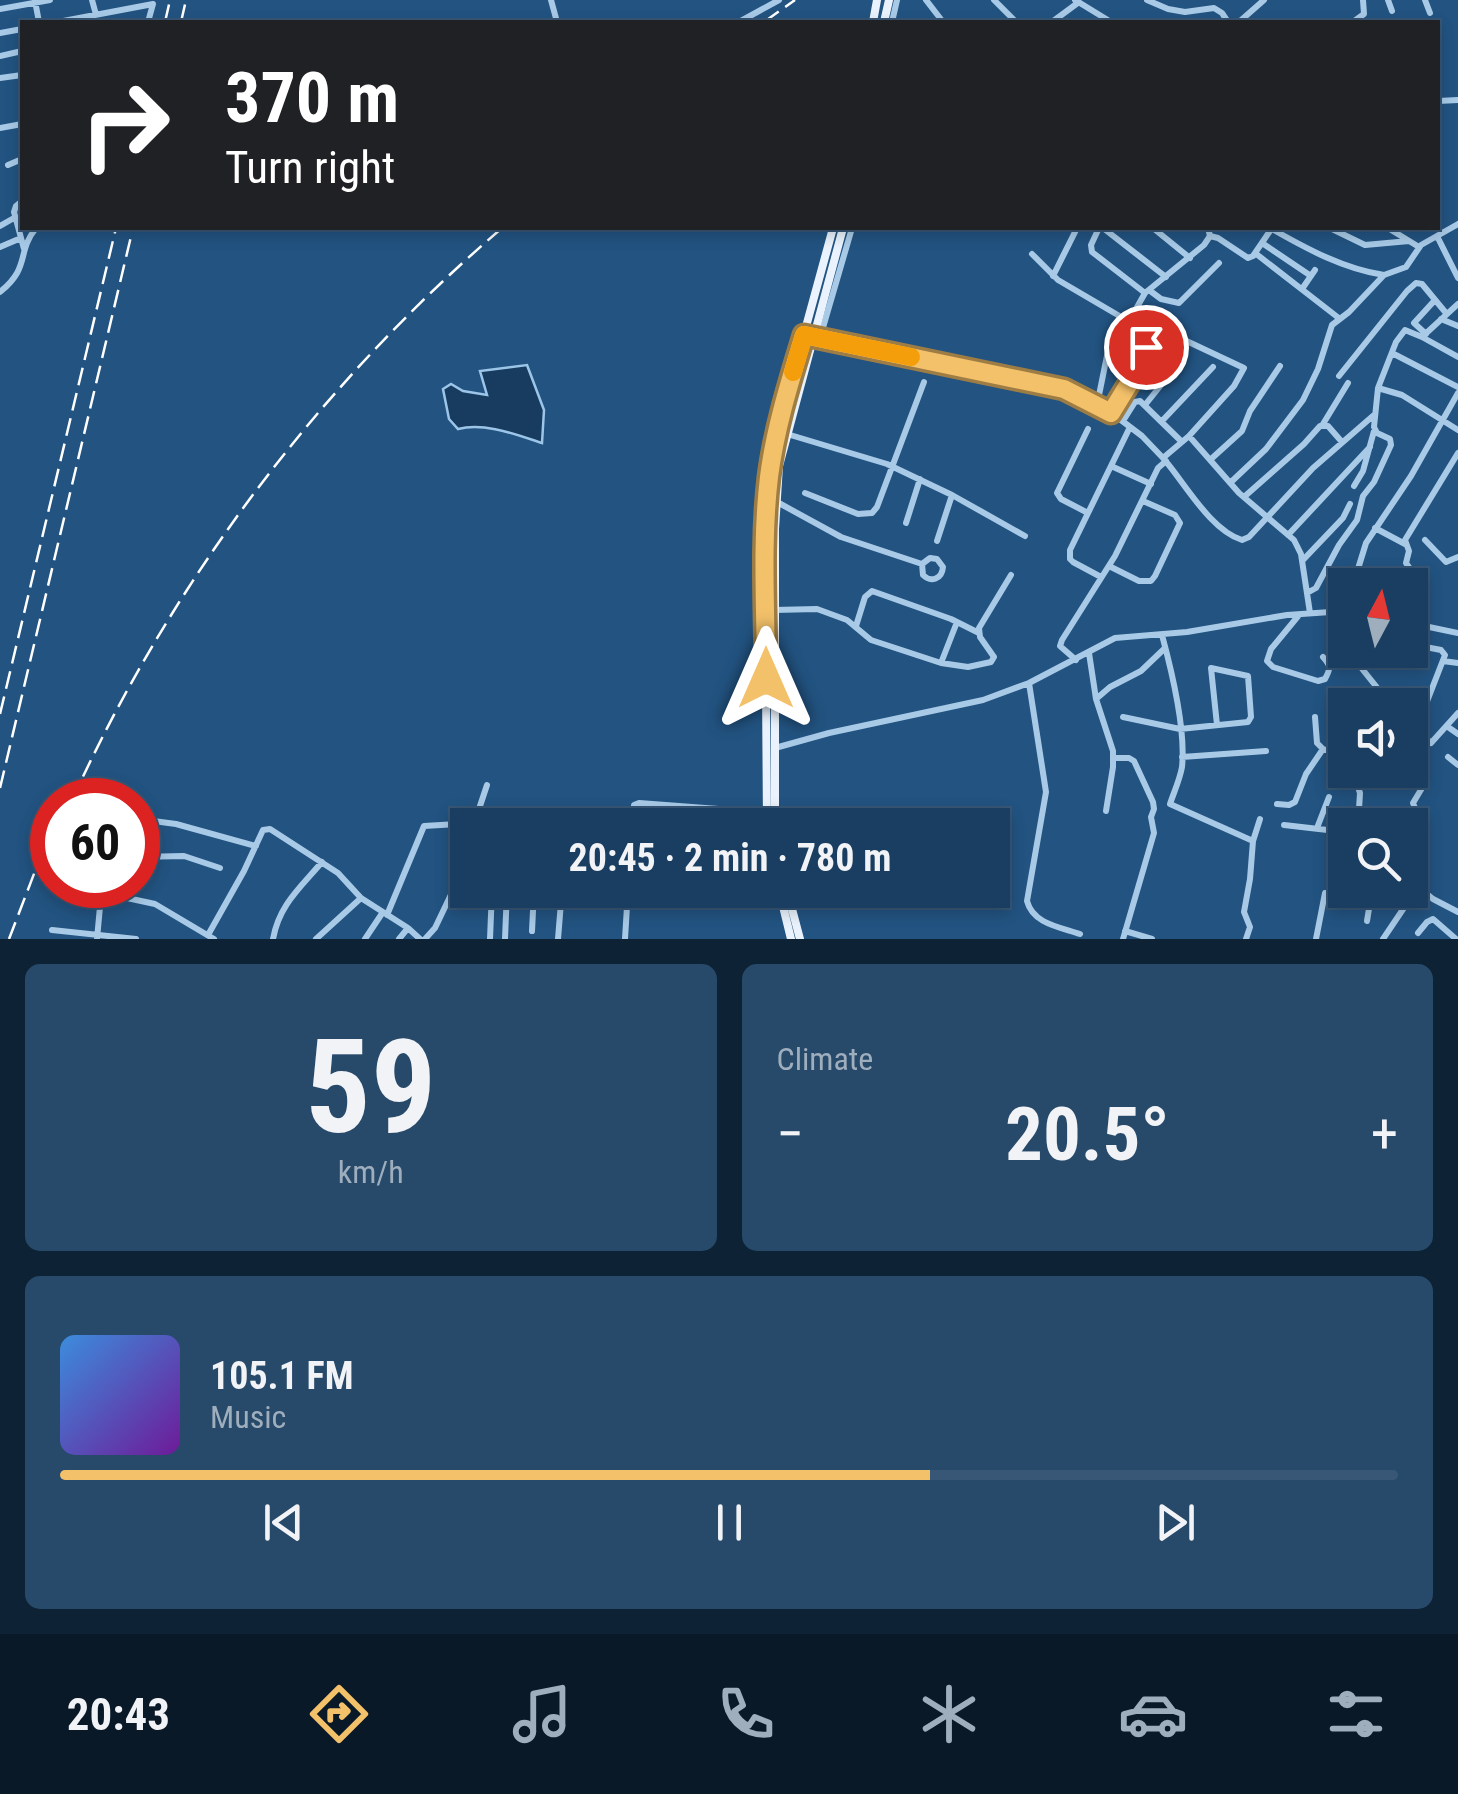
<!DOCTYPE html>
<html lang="en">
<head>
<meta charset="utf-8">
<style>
	body { margin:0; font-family:"Roboto Condensed",sans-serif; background:#27496a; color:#f1f3f6; height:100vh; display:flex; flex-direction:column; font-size:38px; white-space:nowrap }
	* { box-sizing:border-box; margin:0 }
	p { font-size:32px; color:#9faebd }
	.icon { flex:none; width:55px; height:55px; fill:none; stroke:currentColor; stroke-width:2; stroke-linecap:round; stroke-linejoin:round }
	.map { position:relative; height:939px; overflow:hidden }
	.sheet { display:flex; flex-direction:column; gap:25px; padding:25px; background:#0e2235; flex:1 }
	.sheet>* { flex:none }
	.top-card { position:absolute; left:20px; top:20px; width:1420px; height:210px; border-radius:0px; box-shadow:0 5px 15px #0003,0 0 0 2px #385776; background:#202124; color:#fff; overflow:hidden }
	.needle { width:65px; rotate:7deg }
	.fabs { position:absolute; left:1328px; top:568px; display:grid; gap:20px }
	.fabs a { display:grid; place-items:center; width:100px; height:100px; border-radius:0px; background:#1a3e61; box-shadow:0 5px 15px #0003,0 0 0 2px #385776; font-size:50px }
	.speed { position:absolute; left:30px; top:778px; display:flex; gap:20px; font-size:50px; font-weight:700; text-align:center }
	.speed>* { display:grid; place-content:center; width:130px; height:130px; border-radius:50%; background:#1a3e61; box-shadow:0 5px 15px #0003,0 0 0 2px #385776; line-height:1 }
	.speed .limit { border:15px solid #d22; background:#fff; color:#111 }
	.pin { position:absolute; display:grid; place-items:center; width:85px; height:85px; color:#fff; margin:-42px; border:5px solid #fff; border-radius:50%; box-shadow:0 2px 10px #0007 }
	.me { position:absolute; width:110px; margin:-55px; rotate:0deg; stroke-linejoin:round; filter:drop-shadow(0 0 8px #0008) }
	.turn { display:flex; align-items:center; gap:35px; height:210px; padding:0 40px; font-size:45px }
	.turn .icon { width:130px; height:130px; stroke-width:2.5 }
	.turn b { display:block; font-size:70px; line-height:85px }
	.big { font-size:75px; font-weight:700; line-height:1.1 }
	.sheet .widget { flex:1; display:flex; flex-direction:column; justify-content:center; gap:15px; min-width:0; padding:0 35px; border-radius:15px; background:#27496a }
	.sheet .dial { align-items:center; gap:0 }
	.dial b { font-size:130px; line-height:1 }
	.song { display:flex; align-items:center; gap:30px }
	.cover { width:120px; height:120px; border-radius:15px; background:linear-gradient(135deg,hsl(210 70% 55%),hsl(280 70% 35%)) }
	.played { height:10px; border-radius:5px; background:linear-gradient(90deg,#f3c16a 65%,#385776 65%) }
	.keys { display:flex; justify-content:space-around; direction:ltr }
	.heat { display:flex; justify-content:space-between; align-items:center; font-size:55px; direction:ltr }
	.sheet .tiles { flex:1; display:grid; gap:25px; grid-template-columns:1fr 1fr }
	.widget:last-child { grid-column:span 2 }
	.trip { position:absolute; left:450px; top:808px; width:560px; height:100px; border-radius:0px; background:#1a3e61; box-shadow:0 5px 15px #0003,0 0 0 2px #385776; font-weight:700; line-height:100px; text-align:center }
	.tabs { display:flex; height:160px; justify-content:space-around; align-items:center; background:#0a1927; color:#9faebd }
	.tabs .icon { width:70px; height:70px }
	.tabs .selected { color:#f3c16a }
	.tabs b { font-size:45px; color:#f1f3f6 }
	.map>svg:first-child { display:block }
	.water { fill:#173c60; stroke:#9cc5e8; stroke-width:2.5 }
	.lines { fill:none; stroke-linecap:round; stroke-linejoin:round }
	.minor { stroke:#a8cae7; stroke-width:6 }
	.major { stroke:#eaf3fd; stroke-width:8 }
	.highway { stroke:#fff; stroke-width:9 }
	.rail { stroke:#fff; stroke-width:2.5; stroke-dasharray:18 8; stroke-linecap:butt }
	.route-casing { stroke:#9e7d45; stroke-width:25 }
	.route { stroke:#f3c16a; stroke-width:18 }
	.slow { stroke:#f59e0b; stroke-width:18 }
</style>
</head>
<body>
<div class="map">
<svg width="1458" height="939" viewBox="0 0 1458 939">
	<rect width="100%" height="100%" fill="#225381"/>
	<path class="water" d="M527,365L544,410L542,443C517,435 485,422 458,429L449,419L443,389L451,384L463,391L487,395L480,371Z"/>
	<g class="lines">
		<path class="minor" d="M92,0L98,22
			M551,0L557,22
			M926,0L943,22
			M994,0L1016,22
			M1075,0L1111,22
			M1147,0L1168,9L1185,12L1214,8L1222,13L1228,22
			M1388,0L1392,11
			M1425,0L1430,13
			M35,1L39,22
			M0,9L50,0
			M58,22L153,4
			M148,22L153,4
			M739,22L779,0
			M892,22L897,0
			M1052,22L1079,2
			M1239,22L1264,0
			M1353,22L1364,14L1363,0
			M0,33L22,29
			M0,56L22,51
			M0,78L22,75
			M1438,101L1458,100
			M0,128L22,124
			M8,165L22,159
			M22,201L16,206L14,212L24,249
			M0,226L14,218
			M1099,228L1091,245L1092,252L1145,293
			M1103,228L1166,277
			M1153,228L1190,258
			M1330,228L1365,245L1409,241
			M1388,228L1419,247
			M1272,229C1307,249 1344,269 1384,275
			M1210,236L1218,238L1248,258L1253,256L1272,228
			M1437,236L1458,278
			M1262,243L1311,276
			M0,247L21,238
			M1255,253L1340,319
			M1032,254L1058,280L1128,321
			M1053,276L1077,228
			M1302,289L1315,270
			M1149,290L1161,299L1179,303L1219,263
			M0,292C31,267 16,253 36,228
			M1441,319L1458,326
			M1426,334L1414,323L1435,300
			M804,335L1064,389L1113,414L1142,436L1163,458L1189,436L1239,493L1294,540L1301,554L1310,613
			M1422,337L1458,357
			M820,338L852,228
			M1392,353L1458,387
			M1339,376L1407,291L1416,283L1422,284L1446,313
			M1378,388L1402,395L1458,430
			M1097,405L1112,331L1115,328L1124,327L1130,318
			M1145,405L1161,385L1176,352
			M1111,413L1130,382L1146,347
			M1123,421L1135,402L1140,401L1182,442
			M1162,421L1213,367
			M1323,424L1348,383
			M1088,429L1057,493L1061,499L1088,513
			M787,434L887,464L952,495L1025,536
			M1189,436L1234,386L1244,368L1144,321L1136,309L1145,293L1204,245L1210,236L1208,228
			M1163,458C1185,483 1210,530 1242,540L1249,537L1313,468L1374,415
			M1210,460L1242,431L1250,411L1280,366
			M1111,466L1151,484
			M1230,483L1266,449L1303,400L1318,369L1332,325L1349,312L1384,275L1406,267L1421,245L1458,224
			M1354,486L1363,471L1374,431
			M805,493L858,514L872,513L877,507L924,382
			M1244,497L1304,444L1320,426H1328L1342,442
			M777,502L841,537L922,564L930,558L937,559L943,567C942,579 931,583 923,575L922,564
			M906,523L920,479
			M1375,528L1405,544
			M1288,535L1370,447
			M1425,540L1446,562L1458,557
			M937,541L952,495
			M1303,560L1343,518L1350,504
			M1109,566L1139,581H1151L1155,576L1180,523L1175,515L1143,501
			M1101,577L1073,562L1070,559V550L1130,427
			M1353,585L1366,543L1411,476L1458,393
			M1307,593L1316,588L1339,545L1357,520L1363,496L1374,482L1391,445L1390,439L1377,433L1374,427L1378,388L1396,342L1405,330L1422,337L1458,304
			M1410,593L1420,583L1406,563L1409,551L1405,540L1458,453
			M1345,602C1338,616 1338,633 1345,647
			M774,610L817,609L847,620L871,640L941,663L968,667L991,662L994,657L980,637L979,628L1011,575
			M1299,615L1271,649L1267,661L1273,667L1318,681L1325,679C1331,668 1331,666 1323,657
			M1410,623L1458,633
			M856,626L865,597L872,591L951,619L979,633
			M1162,635C1172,672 1186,729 1182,767C1180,779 1174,792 1170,804L1253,841
			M1410,644L1441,650L1445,655L1426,704L1410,724
			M1347,650L1391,705
			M1089,653L1096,699L1110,687L1141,671L1164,649
			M1076,660L1060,646L1062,640L1115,556L1158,468L1166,461
			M1443,661L1458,663
			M941,663L957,622
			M1029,683L1046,792L1027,901C1033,924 1060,927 1080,934
			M1096,699L1113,751V767L1106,811
			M1123,717L1180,729L1248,722L1251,717L1248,676L1211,668L1217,725
			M1315,717L1317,743L1323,749L1345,756
			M1410,724L1431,743L1458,713
			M1448,727L1458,734
			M775,748L829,733L983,700L1029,683L1115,638L1187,632L1287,615L1345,611
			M1410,750L1425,779V783L1413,803L1417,813L1423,848L1410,866
			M1182,757L1266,751
			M1448,757L1458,765
			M1113,758H1129L1134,761L1153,802L1154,809L1151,817L1154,833L1123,939
			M1352,770L1360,793L1358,825
			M1277,804L1289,805L1295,802L1306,774L1323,749
			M138,819L176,824L256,846
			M474,824L487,785
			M632,825L634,805L639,803L732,810
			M750,825L766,819
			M1284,825L1345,832
			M1317,828L1329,797
			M138,857L184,856L220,868
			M1410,880L1433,899L1458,912
			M71,892L127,898L155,904L214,939
			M387,915L424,826L474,823L543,825
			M1367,921L1372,890
			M52,930L136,939
			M532,931L534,890
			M1125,931L1152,939
			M1418,933L1427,922L1433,919L1456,939
			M208,935L244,871L263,830L270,829L338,873L361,898L408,928L420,939
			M97,939L102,885
			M273,939C279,905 300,888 322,862
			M316,939L361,898
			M365,939L383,912
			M399,939L408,928
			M425,939L435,928L468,859
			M490,939L492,890
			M505,939L507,890
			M558,939L562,890
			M625,939L628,890
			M1246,939L1250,927L1244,912L1250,879L1253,841L1260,819
			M1316,939L1325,893
			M1383,939L1418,887"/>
		<path class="major" d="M873,22L877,0
			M884,22L889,0
			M767,825L765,554L769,480L784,407L833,228
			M775,825V529L779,466L843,228
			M779,890L791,939
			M787,890L800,939"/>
		<path class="highway" d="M766,639H774"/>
		<path class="rail" d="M165,22L170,0
			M181,22L186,0
			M764,22L795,0
			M0,714L116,228
			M0,788L133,228
			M72,800C173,580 319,385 502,228
			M9,939L52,827"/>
	</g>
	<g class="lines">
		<g class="route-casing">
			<path id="route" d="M766,678C766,612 761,544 769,477C775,429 790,381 804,335L1064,389L1111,413L1130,382L1146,347"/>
		</g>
		<use href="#route" class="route"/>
		<path class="slow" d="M793,372L804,335L911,357"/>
	</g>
</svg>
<div class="fabs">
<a><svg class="needle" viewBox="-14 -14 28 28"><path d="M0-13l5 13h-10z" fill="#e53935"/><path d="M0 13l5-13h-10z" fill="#9faebd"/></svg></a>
<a><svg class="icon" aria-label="sound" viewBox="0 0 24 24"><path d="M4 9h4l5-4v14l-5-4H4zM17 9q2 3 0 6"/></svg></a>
<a><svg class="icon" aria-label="search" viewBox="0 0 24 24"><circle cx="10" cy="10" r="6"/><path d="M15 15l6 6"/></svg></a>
</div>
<div class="speed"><div class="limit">60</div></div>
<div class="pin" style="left:1146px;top:347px;background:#d93025"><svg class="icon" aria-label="arrive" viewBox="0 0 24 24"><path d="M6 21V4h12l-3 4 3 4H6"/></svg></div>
<svg class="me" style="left:766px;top:678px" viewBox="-20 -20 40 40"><path d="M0-17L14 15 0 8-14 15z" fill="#f3c16a" stroke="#fff" stroke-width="4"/></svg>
<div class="trip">20:45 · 2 min · 780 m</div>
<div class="top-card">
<div class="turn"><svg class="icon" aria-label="right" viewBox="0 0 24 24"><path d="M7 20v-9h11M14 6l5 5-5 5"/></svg><div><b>370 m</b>Turn right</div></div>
</div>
</div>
<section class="sheet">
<div class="tiles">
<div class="widget dial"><b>59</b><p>km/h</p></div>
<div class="widget"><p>Climate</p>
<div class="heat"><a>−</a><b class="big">20.5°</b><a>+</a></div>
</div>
<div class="widget">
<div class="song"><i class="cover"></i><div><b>105.1 FM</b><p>Music</p></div></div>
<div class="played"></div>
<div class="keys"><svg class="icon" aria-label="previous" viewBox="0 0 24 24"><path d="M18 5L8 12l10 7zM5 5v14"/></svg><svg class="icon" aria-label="pause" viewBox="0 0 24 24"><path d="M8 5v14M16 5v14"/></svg><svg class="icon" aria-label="next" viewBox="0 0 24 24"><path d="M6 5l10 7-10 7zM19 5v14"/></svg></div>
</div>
</div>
</section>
<nav class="tabs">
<b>20:43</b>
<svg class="icon selected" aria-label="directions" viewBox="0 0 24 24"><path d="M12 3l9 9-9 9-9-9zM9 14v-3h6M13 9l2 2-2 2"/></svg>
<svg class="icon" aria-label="music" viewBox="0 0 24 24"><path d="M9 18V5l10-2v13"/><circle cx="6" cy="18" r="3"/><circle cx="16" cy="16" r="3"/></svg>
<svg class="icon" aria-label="phone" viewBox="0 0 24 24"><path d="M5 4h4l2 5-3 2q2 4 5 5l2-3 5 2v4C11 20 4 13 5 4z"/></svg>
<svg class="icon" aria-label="climate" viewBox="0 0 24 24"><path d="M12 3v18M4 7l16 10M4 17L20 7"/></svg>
<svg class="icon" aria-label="car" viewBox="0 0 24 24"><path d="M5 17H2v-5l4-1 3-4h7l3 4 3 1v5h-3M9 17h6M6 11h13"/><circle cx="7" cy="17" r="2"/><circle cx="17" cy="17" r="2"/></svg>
<svg class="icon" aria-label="filters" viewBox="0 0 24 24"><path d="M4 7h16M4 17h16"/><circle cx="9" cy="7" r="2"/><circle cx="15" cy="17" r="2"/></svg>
</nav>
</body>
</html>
